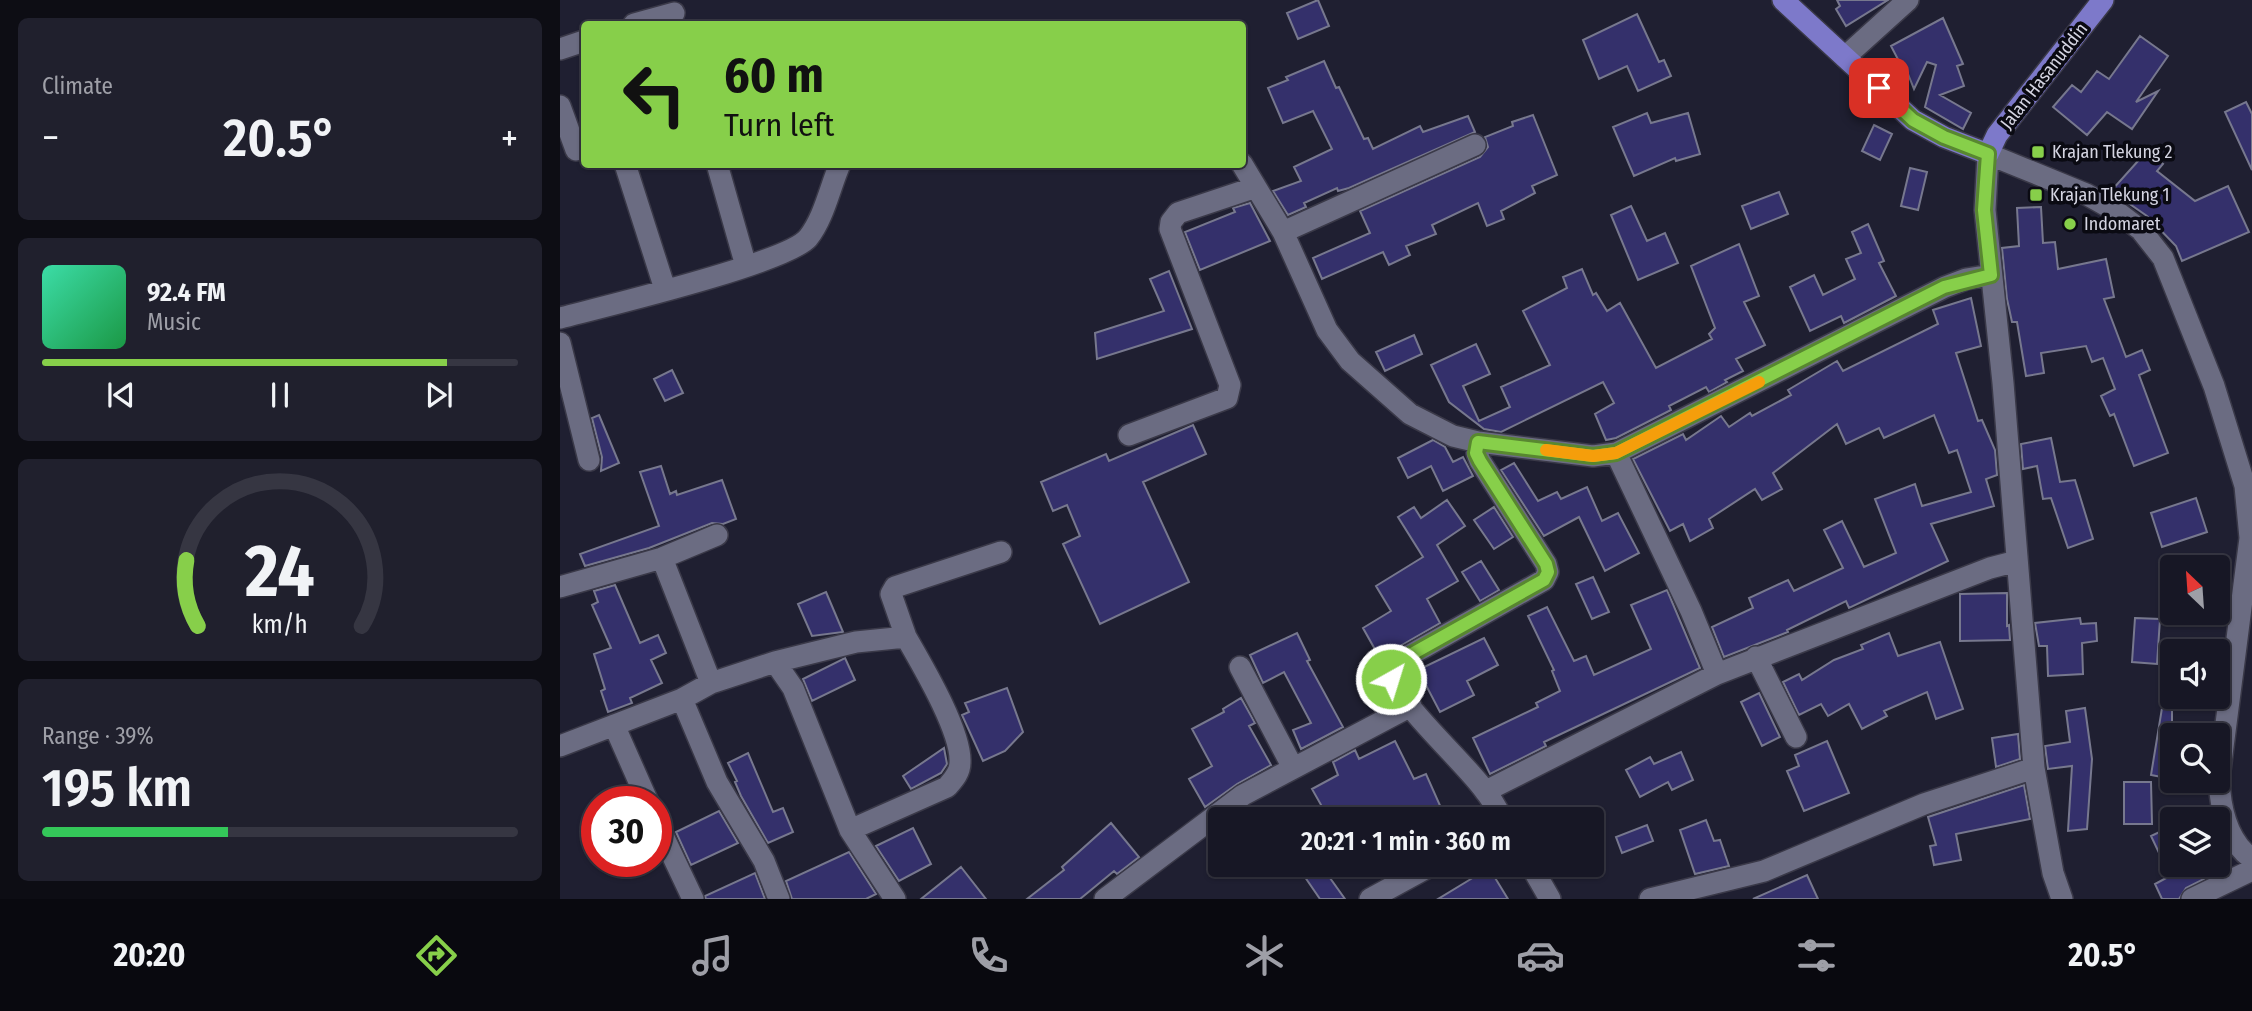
<!DOCTYPE html>
<html lang="en">
<head>
<meta charset="utf-8">
<style>
	body { margin:0; font-family:"Fira Sans Condensed",sans-serif; background:#20202d; color:#f1f3f6; height:100vh; display:flex; flex-direction:column; font-size:26px; white-space:nowrap }
	* { box-sizing:border-box; margin:0 }
	p { font-size:23px; color:#9e9fa7 }
	.icon { flex:none; width:38px; height:38px; fill:none; stroke:currentColor; stroke-width:2; stroke-linecap:round; stroke-linejoin:round }
	.map { position:relative; flex:1; overflow:hidden }
	.drawer { display:flex; flex-direction:column; gap:18px; padding:18px; background:#0d0d14; width:560px }
	.drawer>* { flex:none }
	.top-card { position:absolute; left:21px; top:21px; width:665px; height:147px; border-radius:7px; box-shadow:0 2px 5px #0004,0 0 0 2px #363642; background:#87cf4a; color:#111; overflow:hidden }
	.needle { width:46px; rotate:335deg }
	.tools { position:absolute; left:1600px; top:555px; display:grid; gap:14px }
	.tools a { display:grid; place-items:center; width:70px; height:70px; border-radius:7px; background:#171725; box-shadow:0 2px 5px #0004,0 0 0 2px #363642; font-size:35px }
	.speed { position:absolute; left:21px; top:786px; display:flex; gap:14px; font-size:35px; font-weight:700; text-align:center }
	.speed>* { display:grid; place-content:center; width:91px; height:91px; border-radius:50%; background:#171725; box-shadow:0 2px 5px #0004,0 0 0 2px #363642; line-height:1 }
	.speed .limit { border:10px solid #d22; background:#fff; color:#111 }
	.pin { position:absolute; display:grid; place-items:center; width:60px; height:60px; color:#fff; margin:-30px; border-radius:14px; box-shadow:0 4px 10px #0006 }
	.me { position:absolute; width:77px; margin:-38px; rotate:39deg; stroke-linejoin:round; filter:drop-shadow(0 0 5px #0008) }
	.turn { display:flex; align-items:center; gap:24px; height:147px; padding:0 28px; font-size:32px }
	.turn .icon { width:91px; height:91px; stroke-width:2.5 }
	.turn b { display:block; font-size:49px; line-height:60px }
	.big { font-size:52px; font-weight:600; line-height:1.1 }
	.drawer .widget { flex:1; display:flex; flex-direction:column; justify-content:center; gap:10px; min-width:0; padding:0 24px; border-radius:10px; background:#20202d }
	.drawer .dial { align-items:center; gap:0 }
	.dial svg { height:182px; overflow:visible; fill:none; stroke:#363642; stroke-width:7; stroke-linecap:round; text-anchor:middle }
	.dial text { fill:#f1f3f6; stroke:none }
	.song { display:flex; align-items:center; gap:21px }
	.cover { width:84px; height:84px; border-radius:10px; background:linear-gradient(135deg,hsl(160 70% 55%),hsl(140 70% 35%)) }
	.played { height:7px; border-radius:4px; background:linear-gradient(90deg,#87cf4a 85%,#363642 85%) }
	.keys { display:flex; justify-content:space-around; direction:ltr }
	.heat { display:flex; justify-content:space-between; align-items:center; font-size:38px; direction:ltr }
	.charge { height:10px; border-radius:5px; background:linear-gradient(90deg,#34c759 39%,#363642 0) }
	.trip { position:absolute; left:648px; top:807px; width:396px; height:70px; border-radius:7px; background:#171725; box-shadow:0 2px 5px #0004,0 0 0 2px #363642; font-weight:600; line-height:70px; text-align:center }
	.menu { display:flex; height:112px; justify-content:space-around; align-items:center; background:#09090f; color:#9e9fa7 }
	.menu .icon { width:49px; height:49px }
	.menu .selected { color:#87cf4a }
	.menu b { font-size:32px; color:#f1f3f6 }
	main { display:flex; flex:1; min-height:0 }
	.map>svg:first-child { display:block }
	.building { fill:#34306b; stroke:#77788e; stroke-width:2 }
	.lines { fill:none; stroke-linecap:round; stroke-linejoin:round }
	.minor-casing { stroke:#3a3948; stroke-width:24 }
	.major-casing { stroke:#3a3948; stroke-width:24 }
	.minor { stroke:#6b6c82; stroke-width:21 }
	.major { stroke:#7d79ca; stroke-width:21 }
	.route-casing { stroke:#588730; stroke-width:18 }
	.route { stroke:#87cf4a; stroke-width:12 }
	.slow { stroke:#f59e0b; stroke-width:12 }
	.poi-dot { fill:#87cf4a; stroke:#0a0a12; stroke-width:2.5 }
	.labels { text-anchor:middle; stroke-width:7; stroke-linejoin:round; paint-order:stroke }
	.street-label { font-size:18px; fill:#d4d4e1; stroke:#0a0a12 }
	.poi-label { font-size:18px; fill:#d4d4e1; stroke:#0a0a12; text-anchor:start }
</style>
</head>
<body>
<main>
<section class="drawer">
<div class="widget"><p>Climate</p>
<div class="heat"><a>−</a><b class="big">20.5°</b><a>+</a></div>
</div>
<div class="widget">
<div class="song"><i class="cover"></i><div><b>92.4 FM</b><p>Music</p></div></div>
<div class="played"></div>
<div class="keys"><svg class="icon" aria-label="previous" viewBox="0 0 24 24"><path d="M18 5L8 12l10 7zM5 5v14"/></svg><svg class="icon" aria-label="pause" viewBox="0 0 24 24"><path d="M8 5v14M16 5v14"/></svg><svg class="icon" aria-label="next" viewBox="0 0 24 24"><path d="M6 5l10 7-10 7zM19 5v14"/></svg></div>
</div>
<div class="widget dial"><svg viewBox="0 0 100 80">
<path d="M14 69A42 42 0 1 1 86 69"/>
<path d="M14 69A42 42 0 0 1 9 40" stroke="#87cf4a"/>
<text x="50" y="56" font-size="32" font-weight="700">24</text>
<text x="50" y="72" font-size="11">km/h</text>
</svg></div>
<div class="widget"><p>Range · 39%</p><b class="big">195 km</b><div class="charge"></div></div>
</section>
<div class="map">
<svg width="1692" height="899" viewBox="0 0 1692 899">
	<rect width="100%" height="100%" fill="#1f1f31"/>
	<path class="building" d="M758,0L769,26L738,39L727,13Z
		M1277,0H1328L1286,26L1276,9L1280,6Z
		M1077,14L1099,62L1104,60L1111,76L1078,91L1067,66L1039,79L1023,40Z
		M1383,18L1403,64L1397,66L1404,86L1380,95L1411,113L1403,129L1365,107L1376,65L1367,62L1354,89L1346,69L1344,71L1331,46Z
		M1580,36L1608,56L1576,102L1598,91L1572,129L1547,112L1527,135L1493,107L1512,85L1521,92L1537,71L1549,79Z
		M764,61L776,88L779,87L804,139L808,138L813,149L860,126L863,132L908,116L915,132L789,188L778,191L777,188L744,203L746,207L728,215L713,191L741,181L734,167L772,149L753,111L723,123L708,88L728,80L726,77Z
		M1686,102L1692,114V170L1665,112Z
		M1087,113L1091,123L1128,113L1140,154L1116,161L1115,158L1074,176L1053,127Z
		M973,115L997,175L972,186L975,193L941,211L944,219L927,226L918,203L872,225L876,234L846,246L850,255L829,265L823,252L762,279L753,258L810,233L800,211L920,157L928,147L925,137L953,126L952,122Z
		M1314,125L1332,134L1320,160L1302,151Z
		M1587,151L1603,164L1597,171L1635,201L1668,186L1689,232L1622,261L1616,246L1587,216L1551,191Z
		M1350,168L1367,172L1358,210L1341,206Z
		M1219,192L1228,214L1191,229L1182,206Z
		M690,203L710,241L640,270L625,232L675,212L673,208Z
		M1071,206L1087,241L1105,233L1118,263L1078,280L1051,215Z
		M1481,207L1483,243L1495,242L1498,269L1546,259L1554,297L1544,299L1566,357L1582,350L1590,370L1579,375L1608,453L1574,466L1554,414L1550,416L1541,396L1555,389L1543,358L1532,362L1526,346L1481,353L1484,373L1466,376L1457,322H1452L1447,299L1442,248L1459,246L1457,208Z
		M1308,224L1324,261L1319,263L1336,296L1284,323L1281,316L1250,331L1230,287L1254,275L1263,295L1295,279L1286,259L1301,253L1292,232Z
		M1179,244L1199,296L1184,302L1205,345L1176,359L1183,371L1165,380L1167,382L1149,392L1146,387L1109,406L1111,410L1056,438L1046,440L1035,414L1054,403L1043,382L941,432L924,429L889,402L871,365L916,344L930,374L903,386L919,421L950,407L941,387L990,365L963,311L1007,288L1003,277L1022,269L1033,295L1036,293L1047,311L1060,303L1096,368L1152,339L1149,334L1155,328L1131,266Z
		M609,271L632,329L537,359L535,333L604,311L590,279Z
		M1411,298L1421,346L1396,353L1418,421L1422,420L1435,450L1437,475L1426,479L1434,506L1371,524L1388,561L1289,608L1286,601L1227,630L1228,632L1164,657L1152,627L1193,608L1189,598L1228,580L1234,591L1283,568L1264,530L1282,521L1304,567L1336,553L1315,499L1355,484L1362,506L1411,492L1397,450L1389,453L1374,415L1324,438L1319,428L1286,444L1277,424L1213,473L1222,489L1202,500L1195,489L1149,519L1153,528L1130,541L1123,524L1110,531L1073,459L1123,434L1126,440L1161,416L1169,427L1190,413L1192,416L1231,395L1228,390L1277,361L1283,371L1378,324L1373,310Z
		M854,335L862,354L825,371L816,352Z
		M112,370L123,393L105,401L94,379Z
		M39,415L59,463L41,471L42,457L32,418Z
		M633,425L646,454L583,482L629,582L540,624L503,544L520,536L507,505L493,511L481,482L546,454L549,461Z
		M1491,438L1500,482L1515,480L1533,539L1508,548L1491,498L1483,499L1477,466L1463,469L1461,444Z
		M873,440L885,447L893,462L903,457L913,476L883,491L871,466L848,478L838,458Z
		M954,463L978,501L997,492L1001,499L1027,487L1042,521L1058,513L1079,553L1045,571L1019,517L984,536L941,470Z
		M101,466L110,494L116,491L117,495L162,480L176,519L163,524L152,523L89,548L25,566L20,554L99,526L80,472Z
		M1636,498L1647,532L1602,547L1591,513Z
		M887,500L905,526L877,545L898,581L867,599L880,623L828,653L821,660L803,628L831,611L816,586L863,557L838,517L854,507L861,518Z
		M934,507L953,537L934,549L914,520Z
		M921,561L939,590L920,601L902,572Z
		M1033,577L1049,612L1032,619L1016,584Z
		M55,585L80,643L98,635L106,653L91,660L102,683L70,698L72,703L48,712L41,691L45,689L34,654L51,648L32,605L38,602L34,591Z
		M1107,590L1140,668L984,742L986,746L930,774L913,738L978,707L976,703L1000,691L992,671L994,670L968,616L987,607L1014,661L1026,656L1034,675L1091,649L1071,605Z
		M266,592L283,632L252,636L238,604Z
		M1447,593V626L1449,625L1450,640L1400,641V594Z
		M1520,618L1521,624L1536,623L1537,641L1522,643L1523,674L1488,676L1487,646H1479L1475,623Z
		M1575,618L1600,619L1597,664L1572,662Z
		M737,633L750,660L747,661L783,727L741,749L733,730L751,723L724,672L703,683L690,655Z
		M1329,633L1338,656L1380,642L1403,709L1376,719L1367,692L1324,711L1327,716L1302,729L1289,704L1268,716L1261,704L1239,715L1223,682L1239,674L1242,680L1274,660L1303,649L1301,645Z
		M924,638L938,665L907,681L914,695L880,712L858,670Z
		M285,658L295,680L252,701L243,679Z
		M447,688L463,732L445,751L423,761L402,715L409,712L405,703Z
		M1199,693L1220,737L1202,746L1181,702Z
		M681,698L695,723L689,726L711,765L677,784L645,807L629,779L652,766L632,729L664,712L663,709Z
		M1525,708L1532,759L1527,829L1508,831L1512,766L1488,769L1485,746L1510,742L1506,711Z
		M1602,708L1612,709V779L1591,775Z
		M1458,734L1460,759L1436,767L1432,738Z
		M835,741L854,779L866,774L886,819H769L752,789L778,775L773,762L795,750L799,759Z
		M1267,741L1289,793L1244,811L1227,771L1239,766L1235,755Z
		M384,748L387,764L381,773L351,789L343,776Z
		M1121,752L1133,780L1112,790L1108,782L1080,797L1066,770L1090,757L1094,764Z
		M188,753L213,812L223,808L233,832L208,843L181,796L175,782L177,781L168,763Z
		M1564,782H1591L1592,824H1564Z
		M1464,785L1470,819L1396,834L1401,860L1374,865L1370,846L1376,845L1368,817Z
		M159,811L178,843L131,865L116,832Z
		M1146,820L1154,841L1160,840L1169,866L1135,874L1120,830Z
		M551,823L579,857L557,874L554,871L520,899H467L504,870L502,867Z
		M1087,825L1093,841L1062,853L1056,837Z
		M1612,826V876L1637,864L1644,879L1626,888L1619,899H1602L1595,884L1610,876L1591,836Z
		M353,828L371,864L339,881L316,846Z
		M289,852L316,894L306,899H232L226,881Z
		M736,864H760L785,899H760Z
		M401,867L426,899H361Z
		M929,868L948,899H878Z
		M195,873L205,899H146L145,896Z
		M1247,875L1258,899H1193Z"/>
	<g class="lines">
		<g class="minor-casing">
			<path id="minor" d="M74,24L114,13
				M0,49L24,41
				M1285,57L1348,0
				M0,106L16,150
				M65,164L105,289
				M157,164L186,266
				M682,164L723,232L767,330L790,361L850,414L893,436L918,442L1033,456L1056,453L1385,287L1406,279L1431,275
				M723,232L915,145
				M0,318C42,307 227,263 248,238C264,218 270,187 280,164
				M0,343L29,460
				M569,435L667,398L670,385L610,229L611,222L618,213L696,187
				M918,442L917,453L920,461L986,564L988,572L984,580L834,664L829,670C835,702 904,761 925,791C932,799 937,810 943,819
				M1056,453L1131,611L1157,674
				M102,558L151,683
				M0,587L102,558L157,535
				M346,637L331,594L335,587L441,552
				M1196,657L1236,737
				M215,662L296,642L346,637C362,665 402,732 400,763C400,773 393,780 387,787L290,830
				M680,667L732,766
				M122,699L157,782L204,861L219,899
				M54,725L88,802
				M0,746L122,699L151,683L215,662L233,688L290,830L335,899
				M926,791L1157,674L1430,568L1457,561
				M96,821L133,899
				M970,864L990,899
				M545,899L683,795L851,706
				M810,899L874,864
				M1090,899L1204,871L1364,804L1474,768
				M1502,899L1493,873L1474,768L1443,383L1425,210L1428,154L1526,194L1556,211L1581,230L1603,258L1654,386L1685,486L1690,538L1659,778C1660,808 1667,841 1692,859
				M1632,899L1692,870"/>
		</g>
		<g class="major-casing">
			<path id="major" d="M1223,0L1353,120L1384,137L1428,154L1437,135L1543,0"/>
		</g>
		<use href="#minor" class="minor"/>
		<use href="#major" class="major"/>
	</g>
	<g class="lines">
		<g class="route-casing">
			<path id="route" d="M831,679L829,670L834,664L984,580L988,572L986,564L920,461L916,453L918,442L1033,456L1056,453L1384,287L1431,275L1424,210L1428,154L1384,137L1353,120L1319,88"/>
		</g>
		<use href="#route" class="route"/>
		<path class="slow" d="M986,450L1033,456L1056,453L1199,382"/>
	</g>
	<g class="poi-dot">
		<rect x="1471" y="145" width="14" height="14" rx="3.5"/>
		<rect x="1469" y="188" width="14" height="14" rx="3.5"/>
		<circle cx="1510" cy="224" r="7"/>
	</g>
	<g class="labels">
		<g class="street-label">
			<text transform="translate(1484 76) rotate(-52)" y="6">Jalan Hasanuddin</text>
		</g>
		<g class="poi-label">
			<text x="1492" y="158">Krajan Tlekung 2</text>
			<text x="1490" y="201">Krajan Tlekung 1</text>
			<text x="1524" y="230">Indomaret</text>
		</g>
	</g>
</svg>
<div class="tools">
<a><svg class="needle" viewBox="-14 -14 28 28"><path d="M0-13l5 13h-10z" fill="#e53935"/><path d="M0 13l5-13h-10z" fill="#9e9fa7"/></svg></a>
<a><svg class="icon" aria-label="sound" viewBox="0 0 24 24"><path d="M4 9h4l5-4v14l-5-4H4zM17 9q2 3 0 6"/></svg></a>
<a><svg class="icon" aria-label="search" viewBox="0 0 24 24"><circle cx="10" cy="10" r="6"/><path d="M15 15l6 6"/></svg></a>
<a><svg class="icon" aria-label="layers" viewBox="0 0 24 24"><path d="M12 4l9 5-9 5-9-5zM3 14l9 5 9-5"/></svg></a>
</div>
<div class="speed"><div class="limit">30</div></div>
<div class="pin" style="left:1319px;top:88px;background:#d93025"><svg class="icon" aria-label="arrive" viewBox="0 0 24 24"><path d="M6 21V4h12l-3 4 3 4H6"/></svg></div>
<svg class="me" style="left:831px;top:679px" viewBox="-20 -20 40 40"><circle r="17" fill="#87cf4a" stroke="#fff" stroke-width="3"/><path d="M0-11L8 9 0 5-8 9z" fill="#fff"/></svg>
<div class="trip">20:21 · 1 min · 360 m</div>
<div class="top-card">
<div class="turn"><svg class="icon" aria-label="left" viewBox="0 0 24 24"><path d="M17 20v-9H6M10 6l-5 5 5 5"/></svg><div><b>60 m</b>Turn left</div></div>
</div>
</div>
</main>
<nav class="menu">
<b>20:20</b>
<svg class="icon selected" aria-label="directions" viewBox="0 0 24 24"><path d="M12 3l9 9-9 9-9-9zM9 14v-3h6M13 9l2 2-2 2"/></svg>
<svg class="icon" aria-label="music" viewBox="0 0 24 24"><path d="M9 18V5l10-2v13"/><circle cx="6" cy="18" r="3"/><circle cx="16" cy="16" r="3"/></svg>
<svg class="icon" aria-label="phone" viewBox="0 0 24 24"><path d="M5 4h4l2 5-3 2q2 4 5 5l2-3 5 2v4C11 20 4 13 5 4z"/></svg>
<svg class="icon" aria-label="climate" viewBox="0 0 24 24"><path d="M12 3v18M4 7l16 10M4 17L20 7"/></svg>
<svg class="icon" aria-label="car" viewBox="0 0 24 24"><path d="M5 17H2v-5l4-1 3-4h7l3 4 3 1v5h-3M9 17h6M6 11h13"/><circle cx="7" cy="17" r="2"/><circle cx="17" cy="17" r="2"/></svg>
<svg class="icon" aria-label="filters" viewBox="0 0 24 24"><path d="M4 7h16M4 17h16"/><circle cx="9" cy="7" r="2"/><circle cx="15" cy="17" r="2"/></svg>
<b>20.5°</b>
</nav>
</body>
</html>
